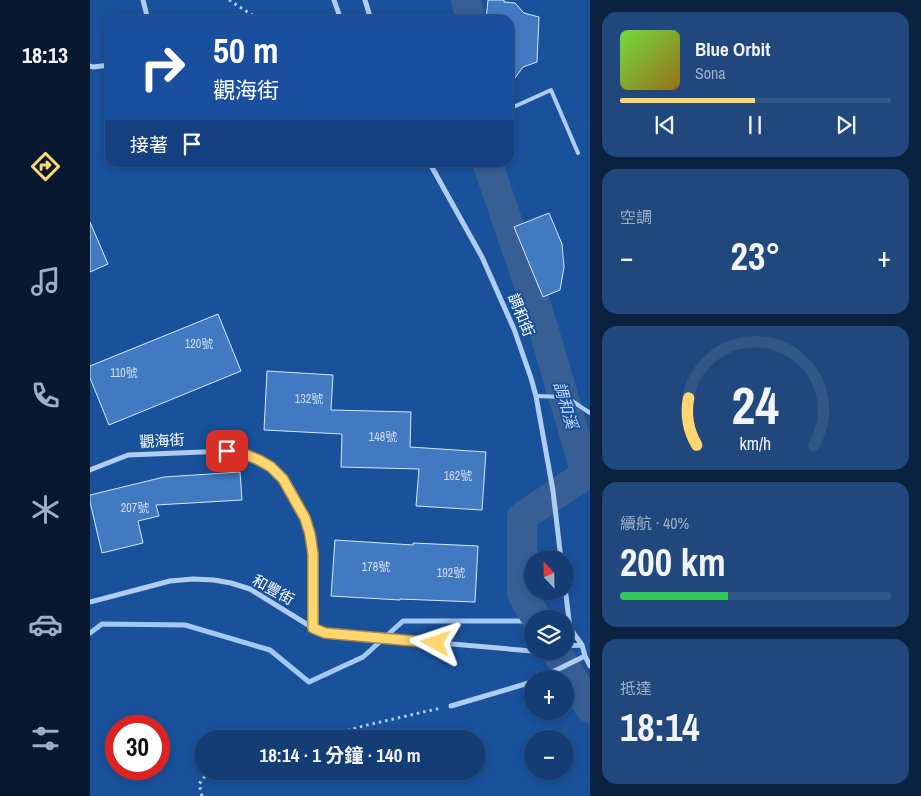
<!DOCTYPE html>
<html lang="zh-TW">
<head>
<meta charset="utf-8">
<style>
	body { margin:0; font-family:"Archivo Narrow","Noto Sans TC",sans-serif; background:#20487c; color:#f1f3f6; height:100vh; display:flex; flex-direction:column; font-size:19px; white-space:nowrap }
	* { box-sizing:border-box; margin:0 }
	p { font-size:16px; color:#9daec5 }
	.icon { flex:none; width:28px; height:28px; fill:none; stroke:currentColor; stroke-width:2; stroke-linecap:round; stroke-linejoin:round }
	.map { position:relative; flex:1; overflow:hidden }
	.drawer { display:flex; flex-direction:column; gap:12px; padding:12px; background:#0a2240; width:331px }
	.drawer>* { flex:none }
	.guide { position:absolute; left:15px; top:15px; width:409px; height:152px; border-radius:15px; box-shadow:0 2px 8px #0003,0 0 0 1px #325686; background:#1a4fa0; color:#fff; overflow:hidden }
	.needle { width:32px; rotate:338deg }
	.buttons { position:absolute; left:434px; top:550px; display:grid; gap:10px }
	.buttons a { display:grid; place-items:center; width:50px; height:50px; border-radius:50%; background:#133d74; box-shadow:0 2px 8px #0003,0 0 0 1px #325686; font-size:25px }
	.speed { position:absolute; left:15px; top:715px; display:flex; gap:10px; font-size:25px; font-weight:700; text-align:center }
	.speed>* { display:grid; place-content:center; width:65px; height:65px; border-radius:50%; background:#133d74; box-shadow:0 2px 8px #0003,0 0 0 1px #325686; line-height:1 }
	.speed .limit { border:8px solid #d22; background:#fff; color:#111 }
	.pin { position:absolute; display:grid; place-items:center; width:42px; height:42px; color:#fff; margin:-21px; border-radius:10px; box-shadow:0 2px 8px #0006 }
	.me { position:absolute; width:55px; margin:-28px; rotate:275deg; stroke-linejoin:round; filter:drop-shadow(0 0 4px #0008) }
	.turn { display:flex; align-items:center; gap:18px; height:105px; padding:0 25px; font-size:22px }
	.turn .icon { width:65px; height:65px; stroke-width:2.5 }
	.turn b { display:block; font-size:35px; line-height:42px }
	.then { display:flex; align-items:center; height:48px; padding:0 25px; background:#0003; gap:10px; font-size:19px }
	.big { font-size:38px; font-weight:700; line-height:1.1 }
	.drawer .widget { flex:1; display:flex; flex-direction:column; justify-content:center; gap:8px; min-width:0; padding:0 18px; border-radius:15px; background:#20487c }
	.drawer .dial { align-items:center; gap:0 }
	.dial svg { height:130px; overflow:visible; fill:none; stroke:#325686; stroke-width:7; stroke-linecap:round; text-anchor:middle }
	.dial text { fill:#f1f3f6; stroke:none }
	.song { display:flex; align-items:center; gap:15px }
	.cover { width:60px; height:60px; border-radius:8px; background:linear-gradient(135deg,hsl(100 70% 55%),hsl(40 70% 35%)) }
	.played { height:5px; border-radius:2px; background:linear-gradient(90deg,#ffd670 50%,#325686 50%) }
	.keys { display:flex; justify-content:space-around; direction:ltr }
	.heat { display:flex; justify-content:space-between; align-items:center; font-size:28px; direction:ltr }
	.charge { height:8px; border-radius:4px; background:linear-gradient(90deg,#34c759 40%,#325686 0) }
	.trip { position:absolute; left:104px; top:730px; width:292px; height:50px; border-radius:25px; background:#133d74; box-shadow:0 2px 8px #0003,0 0 0 1px #325686; font-weight:700; line-height:50px; text-align:center }
	main { display:flex; flex:1; min-height:0 }
	.tabs { display:flex; flex-direction:column; width:90px; justify-content:space-around; align-items:center; background:#08182e; color:#9daec5 }
	.tabs .icon { width:35px; height:35px }
	.tabs .selected { color:#ffd670 }
	.tabs b { font-size:22px; color:#f1f3f6 }
	.map>svg:first-child { display:block }
	.lines { fill:none; stroke-linecap:round; stroke-linejoin:round }
	.stream { stroke:#a2c8f4; stroke-width:5 }
	.river { stroke:#375f94; stroke-width:30 }
	.building { fill:#427ac1; stroke:#d7e8fc }
	.path { stroke:#afcdf1; stroke-width:3; stroke-dasharray:2.5 4; stroke-linecap:butt }
	.service { stroke:#afcdf1; stroke-width:4 }
	.minor { stroke:#afcdf1; stroke-width:5 }
	.route-casing { stroke:#a68b49; stroke-width:12 }
	.route { stroke:#ffd670; stroke-width:9 }
	.labels { text-anchor:middle; stroke-width:4; stroke-linejoin:round; paint-order:stroke }
	.number-label { font-size:12px; fill:#d0def0 }
	.street-label { font-size:15px; fill:#fff; stroke:#19519b }
	.water-label { font-size:16px; font-style:italic; fill:#bcd7f8; stroke:#19519b }
</style>
</head>
<body>
<main>
<nav class="tabs">
<b>18:13</b>
<svg class="icon selected" aria-label="directions" viewBox="0 0 24 24"><path d="M12 3l9 9-9 9-9-9zM9 14v-3h6M13 9l2 2-2 2"/></svg>
<svg class="icon" aria-label="music" viewBox="0 0 24 24"><path d="M9 18V5l10-2v13"/><circle cx="6" cy="18" r="3"/><circle cx="16" cy="16" r="3"/></svg>
<svg class="icon" aria-label="phone" viewBox="0 0 24 24"><path d="M5 4h4l2 5-3 2q2 4 5 5l2-3 5 2v4C11 20 4 13 5 4z"/></svg>
<svg class="icon" aria-label="climate" viewBox="0 0 24 24"><path d="M12 3v18M4 7l16 10M4 17L20 7"/></svg>
<svg class="icon" aria-label="car" viewBox="0 0 24 24"><path d="M5 17H2v-5l4-1 3-4h7l3 4 3 1v5h-3M9 17h6M6 11h13"/><circle cx="7" cy="17" r="2"/><circle cx="17" cy="17" r="2"/></svg>
<svg class="icon" aria-label="filters" viewBox="0 0 24 24"><path d="M4 7h16M4 17h16"/><circle cx="9" cy="7" r="2"/><circle cx="15" cy="17" r="2"/></svg>
</nav>
<div class="map">
<svg width="500" height="796" viewBox="0 0 500 796">
	<rect width="100%" height="100%" fill="#19519b"/>
	<g class="lines">
		<path class="stream" d="M0,633L12,624L95,625L180,650L219,682L273,657L313,621H442"/>
		<path class="river" d="M376,0L381,20
			M397,162L449,314L496,474L432,517V594L447,619
			M466,651L500,708"/>
	</g>
	<path class="building" d="M398,0H414V2L425,3L434,13L449,17L447,62L433,67L419,86V20H396Z
		M459,213L472,244L474,267L470,290L453,297L424,227Z
		M0,222L18,264L0,272Z
		M128,314L151,371L19,425L0,378V366Z
		M177,371L243,375L241,410L321,412L320,447L396,452L392,510L326,506L329,469L251,467L252,434L174,430Z
		M150,472L152,500L66,505L69,516L48,521L53,543L12,553L0,502V495L74,477Z
		M245,540L323,545V543L388,546L385,602L310,599V600L241,596Z"/>
	<g class="lines">
		<path class="path" d="M139,0L170,20
			M226,739L273,726L351,708
			M112,796L109,784L119,771"/>
		<path class="service" d="M419,109L461,90L488,153
			M446,396L476,397L500,413"/>
		<path class="minor" d="M53,0L58,20
			M244,0L251,20
			M275,0L281,20
			M0,66L3,67L20,65
			M339,162L392,257L424,329L441,378L446,396L463,491L471,559
			M0,470L38,455L137,451L152,453L169,460L181,467L193,479L215,518L220,534L223,554V628
			M475,587L480,628L492,645L495,656L500,666
			M0,602L80,581L103,579L124,580L141,583L160,589L223,628L235,633L442,651
			M475,646L492,645
			M448,679L495,656
			M361,706L442,682"/>
	</g>
	<g class="lines">
		<g class="route-casing">
			<path id="route" d="M137,451L152,453L169,460L181,467L193,479L215,518L220,534L223,554V628L235,633L346,643"/>
		</g>
		<use href="#route" class="route"/>
	</g>
	<g class="labels">
		<g class="number-label">
			<text x="109" y="348">120號</text>
			<text x="34" y="377">110號</text>
			<text x="219" y="403">132號</text>
			<text x="293" y="441">148號</text>
			<text x="368" y="480">162號</text>
			<text x="45" y="512">207號</text>
			<text x="286" y="571">178號</text>
			<text x="361" y="577">192號</text>
		</g>
		<g class="street-label">
			<text transform="translate(431 315) rotate(68)" y="5">調和街</text>
			<text transform="translate(72 441) rotate(-3)" y="5">觀海街</text>
			<text transform="translate(183 590) rotate(29)" y="5">和豐街</text>
		</g>
		<g class="water-label">
			<text transform="translate(476 405) rotate(74)" y="6">調和溪</text>
		</g>
	</g>
</svg>
<div class="buttons">
<a><svg class="needle" viewBox="-14 -14 28 28"><path d="M0-13l5 13h-10z" fill="#e53935"/><path d="M0 13l5-13h-10z" fill="#9daec5"/></svg></a>
<a><svg class="icon" aria-label="layers" viewBox="0 0 24 24"><path d="M12 4l9 5-9 5-9-5zM3 14l9 5 9-5"/></svg></a>
<a>+</a>
<a>−</a>
</div>
<div class="speed"><div class="limit">30</div></div>
<div class="pin" style="left:137px;top:451px;background:#d93025"><svg class="icon" aria-label="arrive" viewBox="0 0 24 24"><path d="M6 21V4h12l-3 4 3 4H6"/></svg></div>
<svg class="me" style="left:346px;top:643px" viewBox="-20 -20 40 40"><path d="M0-17L14 15 0 8-14 15z" fill="#ffd670" stroke="#fff" stroke-width="4"/></svg>
<div class="trip">18:14 · 1 分鐘 · 140 m</div>
<div class="guide">
<div class="turn"><svg class="icon" aria-label="right" viewBox="0 0 24 24"><path d="M7 20v-9h11M14 6l5 5-5 5"/></svg><div><b>50 m</b>觀海街</div></div>
<div class="then">接著<svg class="icon" aria-label="arrive" viewBox="0 0 24 24"><path d="M6 21V4h12l-3 4 3 4H6"/></svg></div>
</div>
</div>
<section class="drawer">
<div class="widget">
<div class="song"><i class="cover"></i><div><b>Blue Orbit</b><p>Sona</p></div></div>
<div class="played"></div>
<div class="keys"><svg class="icon" aria-label="previous" viewBox="0 0 24 24"><path d="M18 5L8 12l10 7zM5 5v14"/></svg><svg class="icon" aria-label="pause" viewBox="0 0 24 24"><path d="M8 5v14M16 5v14"/></svg><svg class="icon" aria-label="next" viewBox="0 0 24 24"><path d="M6 5l10 7-10 7zM19 5v14"/></svg></div>
</div>
<div class="widget"><p>空調</p>
<div class="heat"><a>−</a><b class="big">23°</b><a>+</a></div>
</div>
<div class="widget dial"><svg viewBox="0 0 100 80">
<path d="M14 69A42 42 0 1 1 86 69"/>
<path d="M14 69A42 42 0 0 1 9 40" stroke="#ffd670"/>
<text x="50" y="56" font-size="32" font-weight="700">24</text>
<text x="50" y="72" font-size="11">km/h</text>
</svg></div>
<div class="widget"><p>續航 · 40%</p><b class="big">200 km</b><div class="charge"></div></div>
<div class="widget"><p>抵達</p><b class="big">18:14</b></div>
</section>
</main>
</body>
</html>
